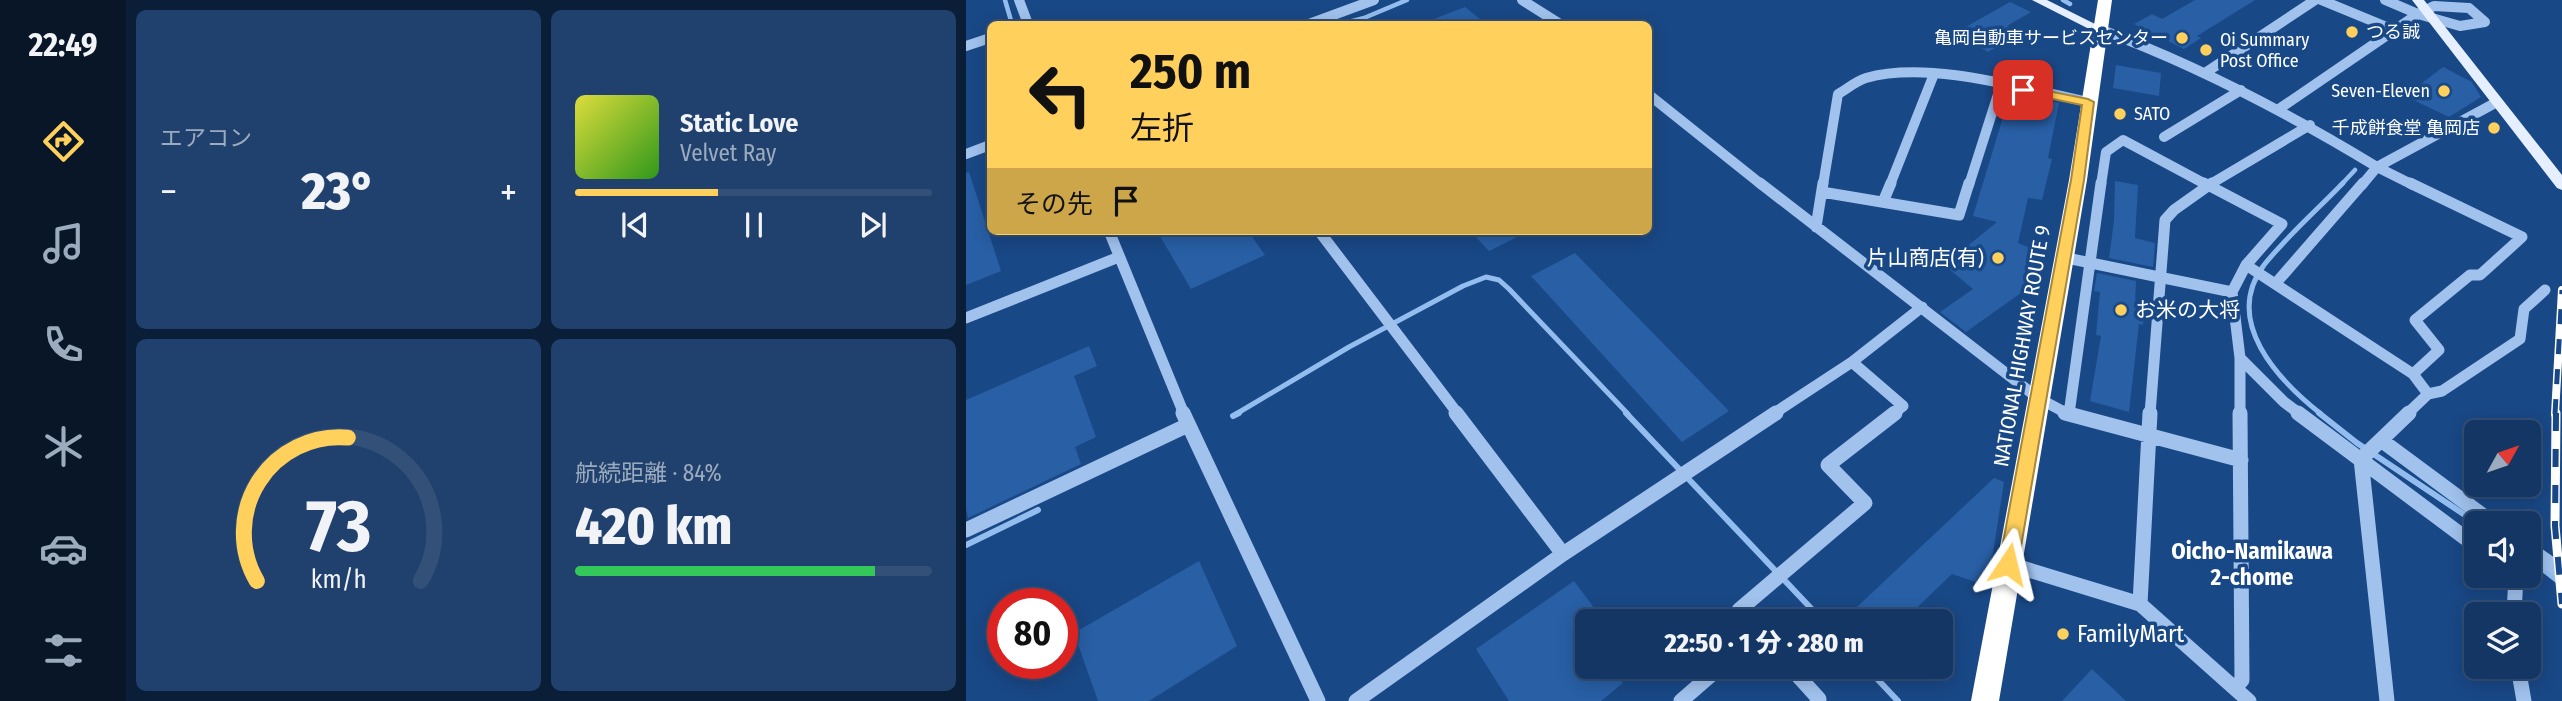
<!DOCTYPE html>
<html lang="ja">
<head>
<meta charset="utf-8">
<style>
	body { margin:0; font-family:"Fira Sans Condensed","Noto Sans JP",sans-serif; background:#20416d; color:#f1f3f6; height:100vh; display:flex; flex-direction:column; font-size:26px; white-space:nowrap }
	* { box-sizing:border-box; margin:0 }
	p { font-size:23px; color:#9dabbf }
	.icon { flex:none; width:38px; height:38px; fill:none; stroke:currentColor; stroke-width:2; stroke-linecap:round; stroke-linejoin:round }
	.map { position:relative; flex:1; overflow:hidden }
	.side { display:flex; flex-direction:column; gap:10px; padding:10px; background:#0a1e37; width:840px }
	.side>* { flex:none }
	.hud { position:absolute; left:21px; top:21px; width:665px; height:214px; border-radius:10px; box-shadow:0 4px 18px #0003,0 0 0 2px #325078; background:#ffd05b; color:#111; overflow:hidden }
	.needle { width:46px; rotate:50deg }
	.fabs { position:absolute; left:1498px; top:420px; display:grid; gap:14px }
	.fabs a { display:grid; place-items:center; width:77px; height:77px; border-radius:10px; background:#133664; box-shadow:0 4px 18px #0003,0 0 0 2px #325078; font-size:35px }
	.speed { position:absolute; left:21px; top:588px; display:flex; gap:14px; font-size:35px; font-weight:700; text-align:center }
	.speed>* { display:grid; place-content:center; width:91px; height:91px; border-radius:50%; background:#133664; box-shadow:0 4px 18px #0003,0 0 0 2px #325078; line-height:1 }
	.speed .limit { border:10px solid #d22; background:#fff; color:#111 }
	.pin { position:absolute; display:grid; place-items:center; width:60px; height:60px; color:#fff; margin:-30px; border-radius:14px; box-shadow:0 4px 10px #0006 }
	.me { position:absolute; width:77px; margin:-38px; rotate:10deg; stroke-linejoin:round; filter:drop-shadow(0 0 5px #0008) }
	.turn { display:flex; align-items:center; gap:24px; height:147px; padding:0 28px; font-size:32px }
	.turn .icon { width:91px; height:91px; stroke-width:2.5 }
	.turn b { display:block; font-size:49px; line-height:60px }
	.then { display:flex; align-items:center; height:66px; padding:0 28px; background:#0003; gap:14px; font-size:26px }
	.big { font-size:52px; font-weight:800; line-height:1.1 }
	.side .card { flex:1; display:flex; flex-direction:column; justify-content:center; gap:10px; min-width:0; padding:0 24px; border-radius:10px; background:#20416d }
	.side .dial { align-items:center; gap:0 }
	.dial svg { height:182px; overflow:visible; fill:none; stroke:#325078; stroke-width:7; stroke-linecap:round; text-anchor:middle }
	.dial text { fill:#f1f3f6; stroke:none }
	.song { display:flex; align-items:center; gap:21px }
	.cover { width:84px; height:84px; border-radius:10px; background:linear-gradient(135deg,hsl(60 70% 55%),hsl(110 70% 35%)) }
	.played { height:7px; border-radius:4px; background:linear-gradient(90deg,#ffd05b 40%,#325078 40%) }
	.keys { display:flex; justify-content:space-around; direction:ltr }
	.heat { display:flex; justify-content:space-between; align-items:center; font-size:38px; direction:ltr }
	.charge { height:10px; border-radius:5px; background:linear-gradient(90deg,#34c759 84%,#325078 0) }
	.side .tiles { flex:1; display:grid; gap:10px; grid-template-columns:repeat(2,1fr) }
	.trip { position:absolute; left:609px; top:609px; width:378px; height:70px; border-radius:10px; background:#133664; box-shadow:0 4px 18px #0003,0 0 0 2px #325078; font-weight:800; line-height:70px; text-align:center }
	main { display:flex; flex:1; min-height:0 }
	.tab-bar { display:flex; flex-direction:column; width:126px; justify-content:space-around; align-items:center; background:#081628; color:#9dabbf }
	.tab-bar .icon { width:49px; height:49px }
	.tab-bar .current { color:#ffd05b }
	.tab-bar b { font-size:32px; color:#f1f3f6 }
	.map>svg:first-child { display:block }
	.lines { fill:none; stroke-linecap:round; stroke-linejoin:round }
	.stream-far2 { stroke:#93bdef; stroke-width:4.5 }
	.stream-far1 { stroke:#93bdef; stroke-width:5 }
	.stream { stroke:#93bdef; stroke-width:6 }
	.building { fill:#285fa5 }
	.minor-far2 { stroke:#a0c2ed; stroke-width:10 }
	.minor-far1 { stroke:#a0c2ed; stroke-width:11 }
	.minor { stroke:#a0c2ed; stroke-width:15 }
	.major { fill:#e5efff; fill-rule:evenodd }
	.highway { fill:#fff; fill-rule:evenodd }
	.rail-far1-casing { stroke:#fff; stroke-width:8 }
	.rail-casing { stroke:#fff; stroke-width:9 }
	.rail-far1 { stroke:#194886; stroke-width:5; stroke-dasharray:15; stroke-linecap:butt }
	.rail { stroke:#194886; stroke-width:6; stroke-dasharray:18; stroke-linecap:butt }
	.route { fill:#ffd05b; stroke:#a6873b; stroke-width:2 }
	.poi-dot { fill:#ffd05b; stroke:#194886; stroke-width:2.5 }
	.labels { text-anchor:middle; stroke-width:7; stroke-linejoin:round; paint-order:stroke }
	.far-poi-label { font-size:18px; fill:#fff; stroke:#194886; text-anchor:start }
	.poi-label { font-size:21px; fill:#fff; stroke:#194886; text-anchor:end }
	.street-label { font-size:21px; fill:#fff; stroke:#194886 }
	.neighbourhood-label { font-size:23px; font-weight:bold; fill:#fff; stroke:#194886 }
	.near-poi-label { font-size:24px; fill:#fff; stroke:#194886; text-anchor:start }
</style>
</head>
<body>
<main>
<nav class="tab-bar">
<b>22:49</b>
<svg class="icon current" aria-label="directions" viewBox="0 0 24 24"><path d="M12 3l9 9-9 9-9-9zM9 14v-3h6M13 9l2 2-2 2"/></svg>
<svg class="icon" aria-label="music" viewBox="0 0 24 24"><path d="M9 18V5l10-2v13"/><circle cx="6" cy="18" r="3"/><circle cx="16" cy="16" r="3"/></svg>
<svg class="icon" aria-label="phone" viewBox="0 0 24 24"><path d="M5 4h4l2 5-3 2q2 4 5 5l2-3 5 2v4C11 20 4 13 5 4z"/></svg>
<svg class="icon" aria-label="climate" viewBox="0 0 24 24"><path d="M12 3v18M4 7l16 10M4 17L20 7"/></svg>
<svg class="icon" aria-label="car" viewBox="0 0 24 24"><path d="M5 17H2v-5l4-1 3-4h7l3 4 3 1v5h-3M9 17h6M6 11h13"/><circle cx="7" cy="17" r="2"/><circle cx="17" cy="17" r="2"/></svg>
<svg class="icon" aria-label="filters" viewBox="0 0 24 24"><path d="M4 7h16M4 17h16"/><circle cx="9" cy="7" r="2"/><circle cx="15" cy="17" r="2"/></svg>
</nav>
<section class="side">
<div class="tiles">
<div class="card"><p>エアコン</p>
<div class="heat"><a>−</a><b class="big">23°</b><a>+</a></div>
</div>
<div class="card">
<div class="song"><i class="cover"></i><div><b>Static Love</b><p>Velvet Ray</p></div></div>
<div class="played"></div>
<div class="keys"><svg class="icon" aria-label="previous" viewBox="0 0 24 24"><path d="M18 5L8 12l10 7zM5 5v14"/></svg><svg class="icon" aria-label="pause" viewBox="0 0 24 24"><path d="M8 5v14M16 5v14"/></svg><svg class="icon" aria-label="next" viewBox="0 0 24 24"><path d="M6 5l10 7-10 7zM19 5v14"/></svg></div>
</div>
<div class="card dial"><svg viewBox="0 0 100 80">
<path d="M14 69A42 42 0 1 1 86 69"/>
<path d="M14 69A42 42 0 0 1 54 6" stroke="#ffd05b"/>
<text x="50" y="56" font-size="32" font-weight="700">73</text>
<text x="50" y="72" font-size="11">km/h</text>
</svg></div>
<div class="card"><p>航続距離 · 84%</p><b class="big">420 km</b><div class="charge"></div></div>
</div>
</section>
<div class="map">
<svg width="1596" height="701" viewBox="0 0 1596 701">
	<rect width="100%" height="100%" fill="#194886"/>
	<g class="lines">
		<path class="stream-far2" d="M39,0L46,24
			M1097,0L1104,4
			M375,24L398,18L441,0
			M1375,185L1389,170"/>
		<path class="stream-far1" d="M270,414L383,347L497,286L520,277L533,280L543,289L662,414
			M1355,414C1312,380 1256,321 1298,265C1321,236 1351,210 1377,183"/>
		<path class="stream" d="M660,413L857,621
			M1353,413L1391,443L1511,523
			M267,416L273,413
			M0,545L72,510
			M1563,558L1596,584
			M900,667L932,701"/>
	</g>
	<path class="building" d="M1229,0H1289L1231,36L1235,38L1218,49L1168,24L1186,14L1196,19Z
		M1044,2L1065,12L1041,26L1055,33L1022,52L989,33Z
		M499,7L520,24H457V23Z
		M1150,65L1195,73L1193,96L1147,88Z
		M1477,67L1506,82L1515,97L1483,117L1439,96Z
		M1044,94L1093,103L1082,158L1086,159L1076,200L1062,198L1052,243L1078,254L1072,281L1000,332L974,312L1007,289L978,265L1031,222L1007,216Z
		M3,172L35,271L0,285V173Z
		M1149,181L1172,185L1169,238L1189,243L1187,267L1143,258L1148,221Z
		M191,231H282L299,255L225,289Z
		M504,231H563L523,251Z
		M609,253L763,411L716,442L565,276Z
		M1131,273L1170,281L1169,304L1179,306L1177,325L1173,324L1163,412L1124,401L1135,336L1130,335L1134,292L1128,291Z
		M123,346L131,366L108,376L130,437L109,447L115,464L2,518L0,508V400Z
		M1028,478L1038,482L1022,586L986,574L937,621H876Z
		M233,561L271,646L183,701H132L108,633Z
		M608,581L638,621H621V667H645L657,683L635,701H543L510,649Z
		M1126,669L1160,701H1096Z"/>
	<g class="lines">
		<path class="minor-far2" d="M53,0L62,24
			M556,0L594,24
			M1355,0L1428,30
			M1419,0L1452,14
			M1468,6L1503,8L1519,22L1494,26L1452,14Z
			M343,24L408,0
			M1133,29C1231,65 1322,113 1411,167L1531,102
			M0,46L24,38
			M1239,73L1349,0
			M682,94L796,185
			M1313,109L1452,14
			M1198,137L1275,90
			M0,154L24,145
			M857,185L872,94C881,89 890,81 900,78C963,60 1059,89 1122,102
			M924,185L968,74
			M1003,185L1035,85
			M1135,185L1140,152L1157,140L1241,185
			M1243,185L1344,125
			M1396,185L1411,167L1447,185"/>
		<path class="minor-far1" d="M794,183L1072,398L1102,414
			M1238,183L1316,224L1280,265L1266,292L1274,358V414
			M856,192L993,215L1003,183
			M917,202L925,183
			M850,227L857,183
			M143,231L218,414
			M353,231L492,414
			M1096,257L1266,292
			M1280,265L1447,374
			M1310,283L1397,183
			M0,318L153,257
			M1274,358L1318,402L1334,414
			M886,362L937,406L926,414
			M1462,394L1476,391L1554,339L1558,309L1579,290
			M807,414L886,362L956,307
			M1103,414L1135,183
			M1184,414L1199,220L1208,210L1246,183
			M1441,414L1462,394L1447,374L1473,350L1449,320L1504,275H1514L1556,237L1444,183"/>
		<path class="minor" d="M217,413L352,701
			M490,413L597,554
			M1099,413L1275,460
			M1332,413L1510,546
			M1415,440L1527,523
			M0,530L222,425
			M1563,549L1596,572
			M1043,564L1174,604L1283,701
			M1174,604L1184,413
			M1548,614L1550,576
			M783,621L773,610L899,503L862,465L929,413
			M824,667L853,699L851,701
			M1552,667L1558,701
			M1269,688L1276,680L1274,413
			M390,701L597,554L810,413
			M715,701L754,667
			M1421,701L1395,459L1443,413"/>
		<path class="major" d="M1066,0H1081L1139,29L1129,32Z
			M1446,0H1458L1596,175V190L1591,188Z"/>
		<path class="highway" d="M1132,0H1146L1121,180L1033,701H1005L1103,180Z"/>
		<g class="rail-far1-casing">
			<path id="rail-far1" d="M1589,414L1596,290"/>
		</g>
		<g class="rail-casing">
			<path id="rail" d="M1590,413L1589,526L1596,604"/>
		</g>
		<use href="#rail-far1" class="rail-far1"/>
		<use href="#rail" class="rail"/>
	</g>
	<path class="route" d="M1057,86L1122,99L1128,102L1118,180L1052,564L1049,570L1042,573L1036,570L1033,564L1105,180L1116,105L1053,92L1051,90Z"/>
	<g class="poi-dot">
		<circle cx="1386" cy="32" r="7"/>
		<circle cx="1216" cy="38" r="7"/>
		<circle cx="1240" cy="50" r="7"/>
		<circle cx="1478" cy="91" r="7"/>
		<circle cx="1154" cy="114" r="7"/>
		<circle cx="1528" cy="128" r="7"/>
		<circle cx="1032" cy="258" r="7"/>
		<circle cx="1155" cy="310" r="7"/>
		<circle cx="1097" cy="634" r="7"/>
	</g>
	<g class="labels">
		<g class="far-poi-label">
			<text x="1400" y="38">つる誠</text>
			<text x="1202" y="44" text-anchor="end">亀岡自動車サービスセンター</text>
			<text x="1254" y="46">Oi Summary<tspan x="1254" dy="21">Post Office</tspan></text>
			<text x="1464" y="97" text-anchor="end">Seven-Eleven</text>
			<text x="1168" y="120">SATO</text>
			<text x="1514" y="134" text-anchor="end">千成餅食堂 亀岡店</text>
		</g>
		<g class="poi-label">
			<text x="1018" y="265">片山商店(有)</text>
			<text x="1169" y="317" text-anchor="start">お米の大将</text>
		</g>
		<g class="street-label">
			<text transform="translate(1056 346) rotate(-80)" y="7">NATIONAL HIGHWAY ROUTE 9</text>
		</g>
		<g class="neighbourhood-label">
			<text x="1286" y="559">Oicho-Namikawa<tspan x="1286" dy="26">2-chome</tspan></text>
		</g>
		<g class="near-poi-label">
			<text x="1111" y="642">FamilyMart</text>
		</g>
	</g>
</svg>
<div class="fabs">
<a><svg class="needle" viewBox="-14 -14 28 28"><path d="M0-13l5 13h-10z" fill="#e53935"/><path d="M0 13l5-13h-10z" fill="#9dabbf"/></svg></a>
<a><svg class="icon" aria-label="sound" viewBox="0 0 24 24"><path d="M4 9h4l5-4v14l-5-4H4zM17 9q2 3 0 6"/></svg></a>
<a><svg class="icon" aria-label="layers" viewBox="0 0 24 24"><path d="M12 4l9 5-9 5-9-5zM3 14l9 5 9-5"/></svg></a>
</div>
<div class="speed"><div class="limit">80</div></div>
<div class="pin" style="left:1057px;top:90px;background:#d93025"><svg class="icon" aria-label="arrive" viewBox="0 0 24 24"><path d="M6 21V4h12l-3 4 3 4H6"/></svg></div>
<svg class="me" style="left:1042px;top:564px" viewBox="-20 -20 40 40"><path d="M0-17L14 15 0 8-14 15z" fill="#ffd05b" stroke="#fff" stroke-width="4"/></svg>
<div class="trip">22:50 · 1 分 · 280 m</div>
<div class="hud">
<div class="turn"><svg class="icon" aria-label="left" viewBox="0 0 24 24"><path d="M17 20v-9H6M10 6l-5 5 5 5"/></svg><div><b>250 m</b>左折</div></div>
<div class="then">その先<svg class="icon" aria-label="arrive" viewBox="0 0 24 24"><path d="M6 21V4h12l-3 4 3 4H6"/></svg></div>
</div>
</div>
</main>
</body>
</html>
